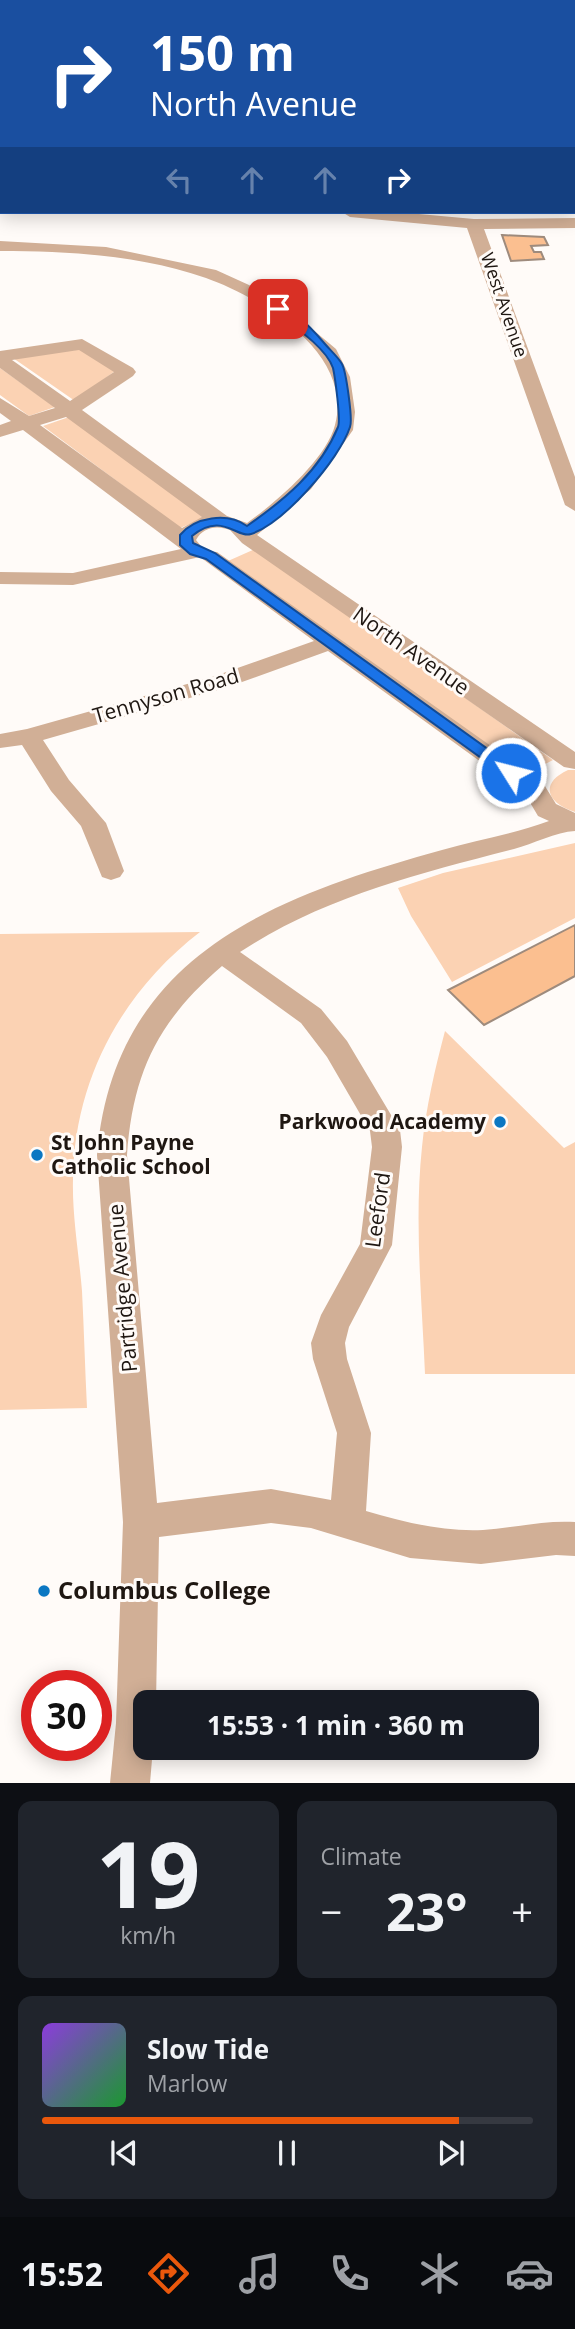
<!DOCTYPE html>
<html lang="en">
<head>
<meta charset="utf-8">
<style>
	body { margin:0; font-family:"Open Sans",sans-serif; background:#20242c; color:#f1f3f6; height:100vh; display:flex; flex-direction:column; font-size:26px; white-space:nowrap }
	* { box-sizing:border-box; margin:0 }
	p { font-size:23px; color:#9ea1a6 }
	.icon { flex:none; width:38px; height:38px; fill:none; stroke:currentColor; stroke-width:2; stroke-linecap:round; stroke-linejoin:round }
	.map { position:relative; height:1783px; overflow:hidden }
	.sheet { display:flex; flex-direction:column; gap:18px; padding:18px; background:#0d0f14; flex:1 }
	.sheet>* { flex:none }
	.banner { position:absolute; left:0px; top:0px; width:576px; height:214px; box-shadow:0 4px 18px #0003; background:#1a4fa0; color:#fff; overflow:hidden }
	.speed { position:absolute; left:21px; top:1670px; display:flex; gap:14px; font-size:35px; font-weight:700; text-align:center }
	.speed>* { display:grid; place-content:center; width:91px; height:91px; border-radius:50%; background:#171b24; box-shadow:0 4px 18px #0003; line-height:1 }
	.speed .limit { border:10px solid #d22; background:#fff; color:#111 }
	.pin { position:absolute; display:grid; place-items:center; width:60px; height:60px; color:#fff; margin:-30px; border-radius:14px; box-shadow:0 4px 10px #0006 }
	.me { position:absolute; width:77px; margin:-38px; rotate:306deg; stroke-linejoin:round; filter:drop-shadow(0 0 5px #0008) }
	.turn { display:flex; align-items:center; gap:24px; height:147px; padding:0 35px; font-size:32px }
	.turn .icon { width:91px; height:91px; stroke-width:2.5 }
	.turn b { display:block; font-size:49px; line-height:60px }
	.lanes { display:flex; align-items:center; height:66px; padding:0 35px; background:#0003; justify-content:center; gap:35px; direction:ltr }
	.lanes .off { opacity:.35 }
	.big { font-size:52px; font-weight:700; line-height:1.1 }
	.sheet .tile { flex:1; display:flex; flex-direction:column; justify-content:center; gap:10px; min-width:0; padding:0 24px; border-radius:14px; background:#20242c }
	.sheet .dial { align-items:center; gap:0 }
	.dial b { font-size:91px; line-height:1 }
	.song { display:flex; align-items:center; gap:21px }
	.cover { width:84px; height:84px; border-radius:10px; background:linear-gradient(135deg,hsl(270 70% 55%),hsl(130 70% 35%)) }
	.played { height:7px; border-radius:4px; background:linear-gradient(90deg,#ea580c 85%,#363941 85%) }
	.keys { display:flex; justify-content:space-around; direction:ltr }
	.heat { display:flex; justify-content:space-between; align-items:center; font-size:38px; direction:ltr }
	.sheet .tiles { flex:1; display:grid; gap:18px; grid-template-columns:1fr 1fr }
	.tile:last-child { grid-column:span 2 }
	.trip { position:absolute; left:133px; top:1690px; width:406px; height:70px; border-radius:14px; background:#171b24; box-shadow:0 4px 18px #0003; font-weight:700; line-height:70px; text-align:center }
	.tab-bar { display:flex; height:112px; justify-content:space-around; align-items:center; background:#090b0e; color:#9ea1a6 }
	.tab-bar .icon { width:49px; height:49px }
	.tab-bar .on { color:#ea580c }
	.tab-bar b { font-size:32px; color:#f1f3f6 }
	.map>svg:first-child { display:block }
	.green { fill:#fbd2b3 }
	.building { fill:#fbbf90; stroke:#9e8b7d; stroke-width:2 }
	.lines { fill:none; stroke-linecap:round; stroke-linejoin:round }
	.minor { fill:#d1af96; fill-rule:evenodd }
	.route { fill:#1a73e8; stroke:#114b97; stroke-width:2 }
	.poi-dot { fill:#0b77c2; stroke:#fffbf8; stroke-width:2.5 }
	.labels { text-anchor:middle; stroke-width:6; stroke-linejoin:round; paint-order:stroke }
	.far-street-label { font-size:18px; fill:#1f1712; stroke:#fffbf8 }
	.street-label { font-size:21px; fill:#1f1712; stroke:#fffbf8 }
	.poi-label { font-size:21px; font-weight:bold; fill:#1f1712; stroke:#fffbf8; text-anchor:end }
	.near-poi-label { font-size:24px; font-weight:bold; fill:#1f1712; stroke:#fffbf8; text-anchor:start }
</style>
</head>
<body>
<div class="map">
<svg width="575" height="1783" viewBox="0 0 575 1783">
	<rect width="100%" height="100%" fill="#fffbf8"/>
	<path class="green" d="M83,349L115,371L75,401L13,358Z
		M0,368L55,407L29,416L0,395Z
		M69,417L207,517L180,528L43,426Z
		M255,549L553,760L524,775L228,561Z
		M568,770H575V812C548,804 538,784 568,770Z
		M575,843V918L452,982L411,916L398,888L443,873Z
		M200,932C122,992 74,1080 73,1179C72,1216 79,1254 82,1291C84,1330 85,1369 87,1408L0,1410V934Z
		M445,1031L564,1148L575,1142V1374H425C422,1300 414,1222 422,1147C426,1107 435,1069 445,1031Z"/>
	<path class="building" d="M502,235L544,237L548,245L531,246L534,252H541L544,259L511,261Z
		M575,925V976L484,1025L448,990Z"/>
	<g class="lines">
		<path class="minor" d="M137,0H149L136,2Z
			M323,0H338L322,2Z
			M0,4L2,5V13L0,12Z
			M574,60H575V68H574Z
			M0,91H2L0,100Z
			M342,212H397L474,219L575,218V228L484,229L575,477V511L565,505L467,228L350,217Z
			M0,241L106,247L216,270L249,285L287,308L336,349L350,377L355,412L353,430L311,489L257,535L575,752V769L564,767L242,543L230,530C217,525 203,527 196,540L205,551L217,552L543,783L556,804L575,813V831C556,832 533,844 514,849C418,874 324,897 240,952L321,1009L347,1041L400,1130L402,1147L392,1245L349,1327L345,1343L347,1359L371,1433L366,1511C403,1522 444,1532 483,1530C514,1528 544,1520 575,1522V1556L556,1555L481,1564L410,1558L311,1528L271,1523L159,1537L156,1703H145V1748H153L150,1783H110L116,1723L123,1522L97,1155C114,955 273,897 442,850C477,840 514,834 549,821L538,816L525,794L328,651L228,687L43,740L69,780L106,823L124,871L120,877L111,880L102,877L81,826L51,791L22,745L0,748V734L27,729L212,677L314,641L200,557L73,585L0,584V572L73,573L181,549L23,430L0,437V425L11,421L0,413V398L29,416L55,408L0,368V351L82,339L133,368L136,372L133,376L82,410L227,516L247,523C275,503 326,460 335,425C354,353 262,298 206,278C140,255 68,251 0,251ZM79,350L114,372L70,401L12,360ZM66,417L202,517L182,528L40,425ZM222,966L301,1023L327,1057L370,1131L372,1147L360,1244L321,1315L311,1343L313,1359L337,1433L331,1500L271,1489L157,1503L127,1155C133,1072 158,1021 222,966Z"/>
	</g>
	<path class="route" d="M275,307C291,305 315,332 325,344C330,350 338,357 342,364C346,371 353,420 350,427C339,460 284,523 251,534C237,539 222,511 192,536L193,543L215,553L517,770V776H506L206,559L190,554L180,545V535C195,517 227,512 247,526C284,500 320,471 338,427C341,420 335,377 333,368C326,347 292,325 275,312Z"/>
	<g class="poi-dot">
		<circle cx="500" cy="1122" r="7"/>
		<circle cx="37" cy="1155" r="7"/>
		<circle cx="44" cy="1591" r="7"/>
	</g>
	<g class="labels">
		<g class="far-street-label">
			<text transform="translate(504 305) rotate(71)" y="6">West Avenue</text>
		</g>
		<g class="street-label">
			<text transform="translate(411 651) rotate(35)" y="7">North Avenue</text>
			<text transform="translate(166 696) rotate(-16)" y="7">Tennyson Road</text>
			<text transform="translate(378 1210) rotate(-82)" y="7">Leeford</text>
			<text transform="translate(123 1288) rotate(-95)" y="7">Partridge Avenue</text>
		</g>
		<g class="poi-label">
			<text x="486" y="1129">Parkwood Academy</text>
			<text x="51" y="1150" text-anchor="start">St John Payne<tspan x="51" dy="24">Catholic School</tspan></text>
		</g>
		<g class="near-poi-label">
			<text x="58" y="1599">Columbus College</text>
		</g>
	</g>
</svg>
<div class="speed"><div class="limit">30</div></div>
<div class="pin" style="left:278px;top:309px;background:#d93025"><svg class="icon" aria-label="arrive" viewBox="0 0 24 24"><path d="M6 21V4h12l-3 4 3 4H6"/></svg></div>
<svg class="me" style="left:511px;top:773px" viewBox="-20 -20 40 40"><circle r="17" fill="#1a73e8" stroke="#fff" stroke-width="3"/><path d="M0-11L8 9 0 5-8 9z" fill="#fff"/></svg>
<div class="trip">15:53 · 1 min · 360 m</div>
<div class="banner">
<div class="turn"><svg class="icon" aria-label="right" viewBox="0 0 24 24"><path d="M7 20v-9h11M14 6l5 5-5 5"/></svg><div><b>150 m</b>North Avenue</div></div>
<div class="lanes"><svg class="icon off" aria-label="left" viewBox="0 0 24 24"><path d="M17 20v-9H6M10 6l-5 5 5 5"/></svg><svg class="icon off" aria-label="ahead" viewBox="0 0 24 24"><path d="M12 20V5M6 11l6-6 6 6"/></svg><svg class="icon off" aria-label="ahead" viewBox="0 0 24 24"><path d="M12 20V5M6 11l6-6 6 6"/></svg><svg class="icon" aria-label="right" viewBox="0 0 24 24"><path d="M7 20v-9h11M14 6l5 5-5 5"/></svg></div>
</div>
</div>
<section class="sheet">
<div class="tiles">
<div class="tile dial"><b>19</b><p>km/h</p></div>
<div class="tile"><p>Climate</p>
<div class="heat"><a>−</a><b class="big">23°</b><a>+</a></div>
</div>
<div class="tile">
<div class="song"><i class="cover"></i><div><b>Slow Tide</b><p>Marlow</p></div></div>
<div class="played"></div>
<div class="keys"><svg class="icon" aria-label="previous" viewBox="0 0 24 24"><path d="M18 5L8 12l10 7zM5 5v14"/></svg><svg class="icon" aria-label="pause" viewBox="0 0 24 24"><path d="M8 5v14M16 5v14"/></svg><svg class="icon" aria-label="next" viewBox="0 0 24 24"><path d="M6 5l10 7-10 7zM19 5v14"/></svg></div>
</div>
</div>
</section>
<nav class="tab-bar">
<b>15:52</b>
<svg class="icon on" aria-label="directions" viewBox="0 0 24 24"><path d="M12 3l9 9-9 9-9-9zM9 14v-3h6M13 9l2 2-2 2"/></svg>
<svg class="icon" aria-label="music" viewBox="0 0 24 24"><path d="M9 18V5l10-2v13"/><circle cx="6" cy="18" r="3"/><circle cx="16" cy="16" r="3"/></svg>
<svg class="icon" aria-label="phone" viewBox="0 0 24 24"><path d="M5 4h4l2 5-3 2q2 4 5 5l2-3 5 2v4C11 20 4 13 5 4z"/></svg>
<svg class="icon" aria-label="climate" viewBox="0 0 24 24"><path d="M12 3v18M4 7l16 10M4 17L20 7"/></svg>
<svg class="icon" aria-label="car" viewBox="0 0 24 24"><path d="M5 17H2v-5l4-1 3-4h7l3 4 3 1v5h-3M9 17h6M6 11h13"/><circle cx="7" cy="17" r="2"/><circle cx="17" cy="17" r="2"/></svg>
</nav>
</body>
</html>
